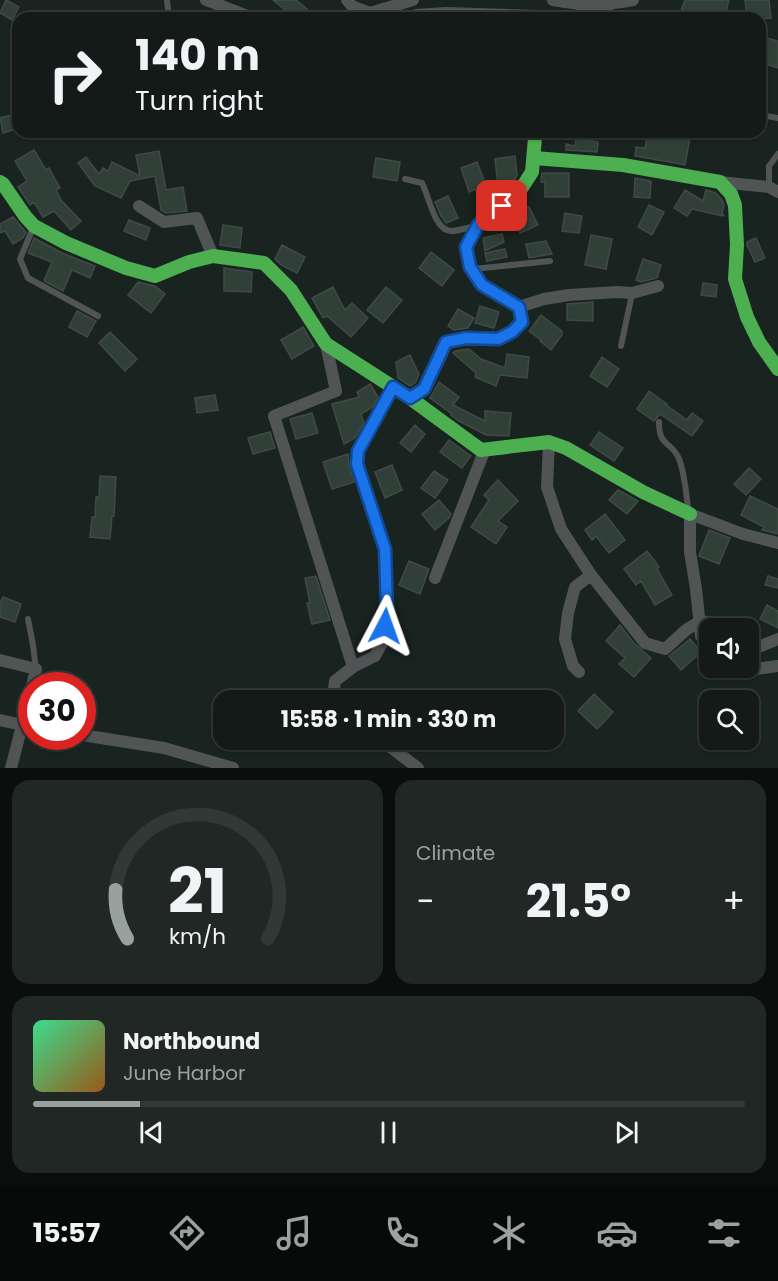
<!DOCTYPE html>
<html lang="en">
<head>
<meta charset="utf-8">
<style>
	body { margin:0; font-family:Poppins,sans-serif; background:#202725; color:#f1f3f6; height:100vh; display:flex; flex-direction:column; font-size:22px; white-space:nowrap }
	* { box-sizing:border-box; margin:0 }
	p { font-size:20px; color:#9da1a2 }
	.icon { flex:none; width:33px; height:33px; fill:none; stroke:currentColor; stroke-width:2; stroke-linecap:round; stroke-linejoin:round }
	.map { position:relative; height:768px; overflow:hidden }
	.panel { display:flex; flex-direction:column; gap:12px; padding:12px; background:#0a0e0d; flex:1 }
	.panel>* { flex:none }
	.guide { position:absolute; left:12px; top:12px; width:754px; height:126px; border-radius:18px; box-shadow:0 2px 4px #0004,0 0 0 2px #323837; background:#131a18; color:#f1f3f6; overflow:hidden }
	.controls { position:absolute; left:699px; top:618px; display:grid; gap:12px }
	.controls a { display:grid; place-items:center; width:60px; height:60px; border-radius:12px; background:#131a18; box-shadow:0 2px 4px #0004,0 0 0 2px #323837; font-size:30px }
	.speed { position:absolute; left:18px; top:672px; display:flex; gap:12px; font-size:30px; font-weight:700; text-align:center }
	.speed>* { display:grid; place-content:center; width:78px; height:78px; border-radius:50%; background:#131a18; box-shadow:0 2px 4px #0004,0 0 0 2px #323837; line-height:1 }
	.speed .limit { border:9px solid #d22; background:#fff; color:#111 }
	.pin { position:absolute; display:grid; place-items:center; width:51px; height:51px; color:#fff; margin:-26px; border-radius:12px; box-shadow:0 3px 9px #0006 }
	.me { position:absolute; width:66px; margin:-33px; rotate:4deg; stroke-linejoin:round; filter:drop-shadow(0 0 4px #0008) }
	.turn { display:flex; align-items:center; gap:21px; height:126px; padding:0 24px; font-size:27px }
	.turn .icon { width:78px; height:78px; stroke-width:2.5 }
	.turn b { display:block; font-size:42px; line-height:51px }
	.big { font-size:45px; font-weight:700; line-height:1.1 }
	.panel .widget { flex:1; display:flex; flex-direction:column; justify-content:center; gap:9px; min-width:0; padding:0 21px; border-radius:18px; background:#202725 }
	.panel .dial { align-items:center; gap:0 }
	.dial svg { height:156px; overflow:visible; fill:none; stroke:#323837; stroke-width:7; stroke-linecap:round; text-anchor:middle }
	.dial text { fill:#f1f3f6; stroke:none }
	.song { display:flex; align-items:center; gap:18px }
	.cover { width:72px; height:72px; border-radius:9px; background:linear-gradient(135deg,hsl(150 70% 55%),hsl(30 70% 35%)) }
	.played { height:6px; border-radius:3px; background:linear-gradient(90deg,#97a29f 15%,#323837 15%) }
	.keys { display:flex; justify-content:space-around; direction:ltr }
	.heat { display:flex; justify-content:space-between; align-items:center; font-size:33px; direction:ltr }
	.panel .tiles { flex:1; display:grid; gap:12px; grid-template-columns:1fr 1fr }
	.widget:last-child { grid-column:span 2 }
	.trip { position:absolute; left:213px; top:690px; width:351px; height:60px; border-radius:18px; background:#131a18; box-shadow:0 2px 4px #0004,0 0 0 2px #323837; font-weight:700; line-height:60px; text-align:center }
	.tab-bar { display:flex; height:96px; justify-content:space-around; align-items:center; background:#080a0a; color:#9da1a2 }
	.tab-bar .icon { width:42px; height:42px }
	.tab-bar .on { color:#97a29f }
	.tab-bar b { font-size:27px; color:#f1f3f6 }
	.map>svg:first-child { display:block }
	.building { fill:#304038; stroke:#424945; stroke-width:1.5 }
	.lines { fill:none; stroke-linecap:round; stroke-linejoin:round }
	.lane { stroke:#505455; stroke-width:6 }
	.street { stroke:#505455; stroke-width:12 }
	.fast { stroke:#4caf50; stroke-width:14 }
	.route-casing { stroke:#114b97; stroke-width:15 }
	.route { stroke:#1a73e8; stroke-width:10 }
</style>
</head>
<body>
<div class="map">
<svg width="778" height="768" viewBox="0 0 778 768">
	<rect width="100%" height="100%" fill="#192320"/>
	<path class="building" d="M6,0L19,7L12,20L0,13Z
		M273,0H296L307,9L299,18H295Z
		M685,0H729L725,15L699,14V17L679,16Z
		M745,0H769L771,18L760,19V18H747Z
		M762,37L778,41V68L766,64L768,60L760,58Z
		M12,115L16,129L3,133L0,118Z
		M648,132H691L685,165L635,156L636,147L645,148Z
		M576,138L598,142L597,152L566,150V144L575,146Z
		M34,150L46,170L49,168L60,188L56,190L61,200L81,221L71,230L54,211L43,217L34,202L30,205L18,187L27,181L15,161Z
		M159,151L166,190L183,187L187,211L166,213L161,210L155,176L130,181L121,198L95,186L78,163L86,157L99,174L103,168L108,171L112,162L140,176L136,155Z
		M515,156L517,176L514,180L508,181V184L498,185L495,159Z
		M376,158L400,162L397,181L373,177Z
		M477,162L486,185L469,192L461,168Z
		M542,173H569V197H545V182H541Z
		M635,178L651,181L650,198L634,197Z
		M685,190L703,201L706,190L716,193L722,200L724,205L722,214L724,215L723,216L692,209L687,216L674,208Z
		M448,196L458,218L446,223L441,216L435,202Z
		M649,205L664,212L652,235L638,227Z
		M522,206L529,207L538,225L520,233L510,213Z
		M565,213L582,216L579,233L562,231Z
		M13,217L26,232L23,238L13,244L5,231L0,233V224Z
		M129,220L150,228L146,240L124,231Z
		M223,225L242,228L240,248L220,245Z
		M502,234L504,242L485,251L483,238Z
		M591,235L612,239L606,269L585,265Z
		M34,238L62,253L95,266L90,278L72,270L63,291L44,281L52,262L28,253Z
		M756,238L765,258L755,262L747,245V242Z
		M546,241L552,254L529,258L526,244Z
		M282,245L305,257L297,273L281,265L275,259Z
		M505,249L507,257L487,261L485,253Z
		M431,252L454,270L442,286L419,268Z
		M643,259L661,265L657,278L641,282L636,280Z
		M224,268L252,272L251,292L224,291Z
		M138,282L155,286L165,294L151,313L128,295Z
		M703,283L717,285L716,297L701,295Z
		M333,287L345,310L352,303L368,318L351,337L327,316L323,318L312,298Z
		M386,287L402,300L383,323L367,310Z
		M593,302V321L567,320V304Z
		M480,306L499,312L494,328L475,323Z
		M458,309L474,318L468,328L454,330L448,326Z
		M77,311L96,321L87,337L69,327Z
		M541,315L562,331V335L551,350L540,341L541,340L529,331Z
		M303,327L314,346L292,359L281,340Z
		M110,332L137,359L125,371L99,343Z
		M469,349L481,359L505,368L507,354L529,357L527,378L500,375L496,386L475,377L476,373L453,353L455,351Z
		M410,355L419,374L416,382L410,386L398,378L396,362Z
		M602,357L619,369L607,387L590,376Z
		M439,382L459,397L453,405L485,421V411L511,413L509,436L486,435L459,421L451,415L452,414L430,398Z
		M370,384L378,397L373,407L361,414L364,423L355,438L344,444L332,404L359,397L357,392Z
		M649,391L667,404L666,405L687,420L692,413L703,421L692,436L660,414L654,421L637,409Z
		M215,395L218,410L197,413L195,398Z
		M312,413L318,433L296,439L290,419Z
		M415,425L425,434L411,452L400,443Z
		M270,432L275,448L253,454L248,438Z
		M599,432L623,448L614,461L590,445Z
		M449,440L471,456L462,468L440,452Z
		M348,454L349,466L354,482L332,489L323,462Z
		M392,465L402,490L385,498L375,472Z
		M749,468L761,479L746,495L734,484Z
		M434,471L448,480L435,498L421,488Z
		M100,476L116,477L114,516H112L110,539L90,537L92,517H95L96,497H99Z
		M498,480L518,501L498,521L507,527L496,544L471,527L489,500L484,495Z
		M618,490L638,501L627,514L609,500Z
		M750,496L778,509V534L762,530L764,527L741,515Z
		M439,500L451,514L449,518L435,530L422,514Z
		M605,514L625,540L609,553L596,536L592,540L585,530Z
		M709,530L730,538L719,564L699,556Z
		M647,551L659,567L657,569L672,595L655,605L641,581L636,585L624,569Z
		M409,561L429,569L420,594L399,585Z
		M316,576L330,620L312,624L307,603H310L305,578Z
		M768,576L778,579V588L765,585Z
		M3,597L21,604L15,622L0,617V604Z
		M767,605L778,611V628L760,619Z
		M620,625L633,642L651,658L634,677L619,664L625,658L606,641Z
		M690,639L701,652L681,670L669,656Z
		M594,694L613,712L597,729L578,711Z"/>
	<g class="lines">
		<path class="lane" d="M167,0L169,18
			M760,115L778,118
			M405,179L422,183C429,196 434,230 451,231C458,231 467,228 475,226
			M769,187V166L778,154
			M485,191L494,212
			M33,228L20,259L28,278L98,316
			M473,269L550,261
			M621,346L632,294
			M659,422C659,448 672,441 679,459C685,473 686,497 689,512
			M28,619L33,645L36,669"/>
		<path class="street" d="M206,0L253,18
			M347,0L352,6L370,13L413,0
			M553,0C580,5 607,5 633,0
			M414,18L416,15L445,13L572,17L611,4
			M720,182L769,187L778,192
			M139,206L164,222L197,218L213,256
			M519,307L544,299L569,295L617,292L632,293L658,286
			M326,344L336,391L274,416L353,667
			M549,442L547,487L561,529L591,575L645,643L665,649L686,630L700,621L708,622L715,628
			M435,578L485,449
			M748,646L756,648L778,639
			M710,649L701,636L696,589L690,552V514L743,534L778,543
			M0,660L36,669L32,686
			M747,668L755,669L778,666
			M579,672L573,666L565,639L568,613L575,587L591,575
			M335,700L333,697L335,681L353,667L375,656L382,643L387,609L385,549L357,464L358,451L393,387
			M0,720L32,727
			M82,735L164,748L233,768
			M381,740L418,768
			M11,768L32,687"/>
		<path class="fast" d="M534,158L623,165L720,182L731,194L735,205L737,245L735,279L747,317L759,342L778,369
			M0,182L3,184L25,216L34,226L66,243L126,268L155,276L189,262L213,256L264,263L291,290L326,344L410,398L481,450L549,442L566,448L643,492L690,514
			M410,398L424,389L446,342L466,338L498,339L512,332L522,322L519,307L482,285L470,267L466,247L478,225L521,189L532,172L535,138L532,132"/>
	</g>
	<g class="lines">
		<g class="route-casing">
			<path id="route" d="M385,626L387,609L385,549L357,464L358,451L393,387L410,398L424,389L446,342L466,338L498,339L512,332L522,322L519,307L482,285L470,267L466,247L478,225L502,206"/>
		</g>
		<use href="#route" class="route"/>
	</g>
</svg>
<div class="controls">
<a><svg class="icon" aria-label="sound" viewBox="0 0 24 24"><path d="M4 9h4l5-4v14l-5-4H4zM17 9q2 3 0 6"/></svg></a>
<a><svg class="icon" aria-label="search" viewBox="0 0 24 24"><circle cx="10" cy="10" r="6"/><path d="M15 15l6 6"/></svg></a>
</div>
<div class="speed"><div class="limit">30</div></div>
<div class="pin" style="left:502px;top:206px;background:#d93025"><svg class="icon" aria-label="arrive" viewBox="0 0 24 24"><path d="M6 21V4h12l-3 4 3 4H6"/></svg></div>
<svg class="me" style="left:385px;top:626px" viewBox="-20 -20 40 40"><path d="M0-17L14 15 0 8-14 15z" fill="#1a73e8" stroke="#fff" stroke-width="4"/></svg>
<div class="trip">15:58 · 1 min · 330 m</div>
<div class="guide">
<div class="turn"><svg class="icon" aria-label="right" viewBox="0 0 24 24"><path d="M7 20v-9h11M14 6l5 5-5 5"/></svg><div><b>140 m</b>Turn right</div></div>
</div>
</div>
<section class="panel">
<div class="tiles">
<div class="widget dial"><svg viewBox="0 0 100 80">
<path d="M14 69A42 42 0 1 1 86 69"/>
<path d="M14 69A42 42 0 0 1 8 44" stroke="#97a29f"/>
<text x="50" y="56" font-size="32" font-weight="700">21</text>
<text x="50" y="72" font-size="11">km/h</text>
</svg></div>
<div class="widget"><p>Climate</p>
<div class="heat"><a>−</a><b class="big">21.5°</b><a>+</a></div>
</div>
<div class="widget">
<div class="song"><i class="cover"></i><div><b>Northbound</b><p>June Harbor</p></div></div>
<div class="played"></div>
<div class="keys"><svg class="icon" aria-label="previous" viewBox="0 0 24 24"><path d="M18 5L8 12l10 7zM5 5v14"/></svg><svg class="icon" aria-label="pause" viewBox="0 0 24 24"><path d="M8 5v14M16 5v14"/></svg><svg class="icon" aria-label="next" viewBox="0 0 24 24"><path d="M6 5l10 7-10 7zM19 5v14"/></svg></div>
</div>
</div>
</section>
<nav class="tab-bar">
<b>15:57</b>
<svg class="icon on" aria-label="directions" viewBox="0 0 24 24"><path d="M12 3l9 9-9 9-9-9zM9 14v-3h6M13 9l2 2-2 2"/></svg>
<svg class="icon" aria-label="music" viewBox="0 0 24 24"><path d="M9 18V5l10-2v13"/><circle cx="6" cy="18" r="3"/><circle cx="16" cy="16" r="3"/></svg>
<svg class="icon" aria-label="phone" viewBox="0 0 24 24"><path d="M5 4h4l2 5-3 2q2 4 5 5l2-3 5 2v4C11 20 4 13 5 4z"/></svg>
<svg class="icon" aria-label="climate" viewBox="0 0 24 24"><path d="M12 3v18M4 7l16 10M4 17L20 7"/></svg>
<svg class="icon" aria-label="car" viewBox="0 0 24 24"><path d="M5 17H2v-5l4-1 3-4h7l3 4 3 1v5h-3M9 17h6M6 11h13"/><circle cx="7" cy="17" r="2"/><circle cx="17" cy="17" r="2"/></svg>
<svg class="icon" aria-label="filters" viewBox="0 0 24 24"><path d="M4 7h16M4 17h16"/><circle cx="9" cy="7" r="2"/><circle cx="15" cy="17" r="2"/></svg>
</nav>
</body>
</html>
